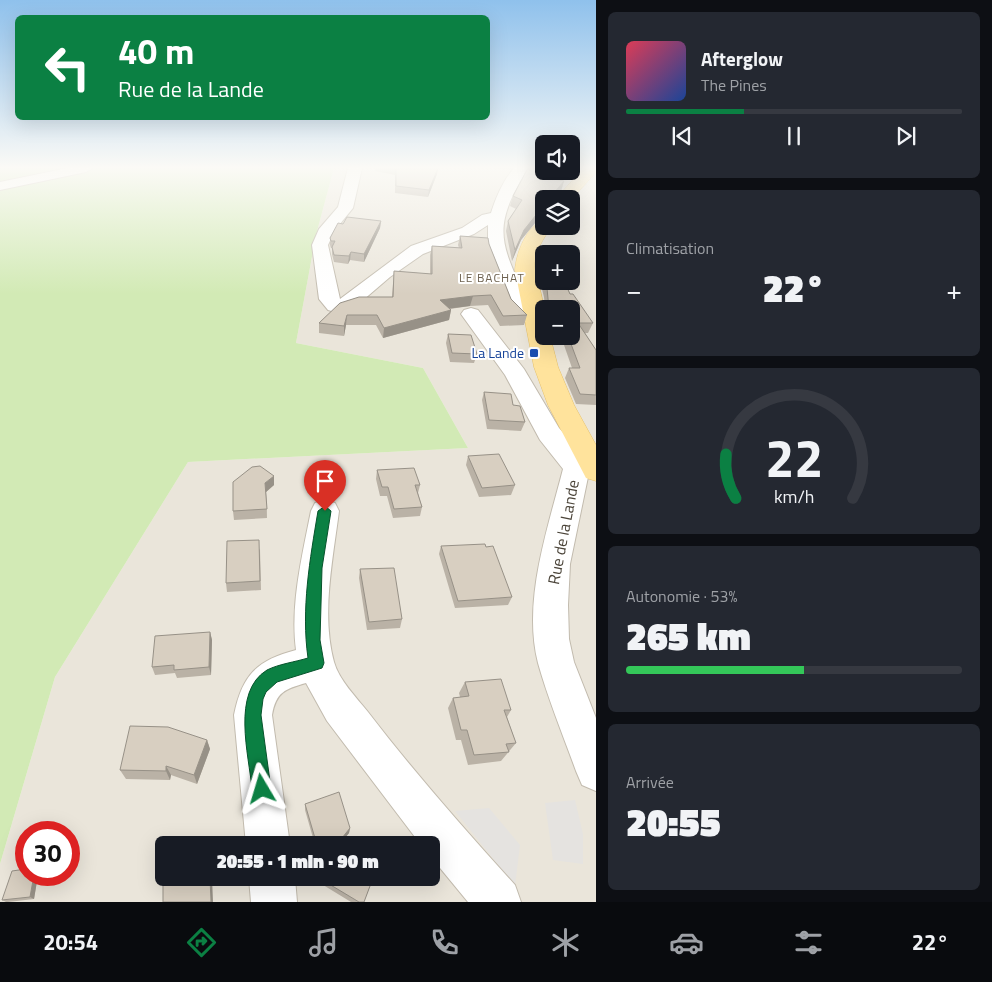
<!DOCTYPE html>
<html lang="fr">
<head>
<meta charset="utf-8">
<style>
	body { margin:0; font-family:"Titillium Web",sans-serif; background:#242831; color:#f1f3f6; height:100vh; display:flex; flex-direction:column; font-size:19px; white-space:nowrap }
	* { box-sizing:border-box; margin:0 }
	p { font-size:16px; color:#9ea1a6 }
	.icon { flex:none; width:28px; height:28px; fill:none; stroke:currentColor; stroke-width:2; stroke-linecap:round; stroke-linejoin:round }
	.map { position:relative; flex:1; overflow:hidden }
	.sheet { display:flex; flex-direction:column; gap:12px; padding:12px; background:#0d0f14; width:396px }
	.sheet>* { flex:none }
	.top-card { position:absolute; left:15px; top:15px; width:475px; height:105px; border-radius:8px; box-shadow:0 5px 20px #0002; background:#0b8043; color:#fff; overflow:hidden }
	.buttons { position:absolute; left:535px; top:135px; display:grid; gap:10px }
	.buttons a { display:grid; place-items:center; width:45px; height:45px; border-radius:8px; background:#171b24; box-shadow:0 5px 20px #0002; font-size:25px }
	.speed { position:absolute; left:15px; top:821px; display:flex; gap:10px; font-size:25px; font-weight:700; text-align:center }
	.speed>* { display:grid; place-content:center; width:65px; height:65px; border-radius:50%; background:#171b24; box-shadow:0 5px 20px #0002; line-height:1 }
	.speed .limit { border:8px solid #d22; background:#fff; color:#111 }
	.pin { position:absolute; display:grid; place-items:center; width:42px; height:42px; color:#fff; margin:-51px -21px; border-radius:50% 50% 50% 0; rotate:-45deg; box-shadow:0 0 5px #0007 }
	.pin .icon { rotate:45deg }
	.me { position:absolute; width:55px; margin:-28px; rotate:353deg; stroke-linejoin:round; filter:drop-shadow(0 0 4px #0008) }
	.turn { display:flex; align-items:center; gap:18px; height:105px; padding:0 20px; font-size:22px }
	.turn .icon { width:65px; height:65px; stroke-width:2.5 }
	.turn b { display:block; font-size:35px; line-height:42px }
	.big { font-size:38px; font-weight:800; line-height:1.1 }
	.sheet .tile { flex:1; display:flex; flex-direction:column; justify-content:center; gap:8px; min-width:0; padding:0 18px; border-radius:8px; background:#242831 }
	.sheet .dial { align-items:center; gap:0 }
	.dial svg { height:130px; overflow:visible; fill:none; stroke:#363941; stroke-width:7; stroke-linecap:round; text-anchor:middle }
	.dial text { fill:#f1f3f6; stroke:none }
	.song { display:flex; align-items:center; gap:15px }
	.cover { width:60px; height:60px; border-radius:8px; background:linear-gradient(135deg,hsl(350 70% 55%),hsl(220 70% 35%)) }
	.played { height:5px; border-radius:2px; background:linear-gradient(90deg,#0b8043 35%,#363941 35%) }
	.keys { display:flex; justify-content:space-around; direction:ltr }
	.heat { display:flex; justify-content:space-between; align-items:center; font-size:28px; direction:ltr }
	.charge { height:8px; border-radius:4px; background:linear-gradient(90deg,#34c759 53%,#363941 0) }
	.trip { position:absolute; left:155px; top:836px; width:285px; height:50px; border-radius:8px; background:#171b24; box-shadow:0 5px 20px #0002; font-weight:800; line-height:50px; text-align:center }
	.tabs { display:flex; height:80px; justify-content:space-around; align-items:center; background:#090b0e; color:#9ea1a6 }
	.tabs .icon { width:35px; height:35px }
	.tabs .on { color:#0b8043 }
	.tabs b { font-size:22px; color:#f1f3f6 }
	main { display:flex; flex:1; min-height:0 }
	.map>svg:first-child { display:block }
	.residential { fill:#eae5da; fill-rule:evenodd }
	.green { fill:#d2eab5 }
	.parking { fill:#e5e3e0 }
	.lines { fill:none; stroke-linecap:round; stroke-linejoin:round }
	.minor-casing { stroke:#c2bbae; stroke-width:2 }
	.major-casing { stroke:#e6c16a; stroke-width:1 }
	.minor { fill:#fff; fill-rule:evenodd }
	.major { fill:#ffe39c; fill-rule:evenodd }
	.wall { fill:#bab2a6 }
	.shaded-wall { fill:#979187 }
	.building { fill:#d8cfc1; stroke:#979187 }
	.route { fill:#0b8043; stroke:#07532c }
	.transit-dot { fill:#1a4fb4; stroke:#fff; stroke-width:2 }
	.labels { text-anchor:middle; stroke-width:4; stroke-linejoin:round; paint-order:stroke }
	.far-neighbourhood-label { font-size:12px; letter-spacing:1px; fill:#6e6250; stroke:#fff }
	.transit-label { font-size:14px; fill:#164399; stroke:#fff; text-anchor:end }
	.near-street-label { font-size:16px; fill:#4b4439; stroke:#fff }
</style>
</head>
<body>
<main>
<div class="map">
<svg width="596" height="902" viewBox="0 0 596 902">
	<rect width="100%" height="100%" fill="#f6f3ec"/>
	<path class="residential" d="M334,168H544V171H571V168H596V902H0V864L55,677L188,462L468,448L423,368L296,343L316,235ZM544,199H571V226H544ZM544,254H571V281H544ZM544,309H571V336H544ZM26,832H69V875H26ZM164,845H431V878H164Z"/>
	<path class="green" d="M0,168H334L316,235L296,343L423,368L468,448L188,462L55,677L0,864Z"/>
	<path class="parking" d="M575,800L583,834V864L553,860L545,803Z
		M489,808L520,845L515,886L455,811Z"/>
	<g class="lines">
		<g class="minor-casing">
			<path id="minor" d="M68,168H93L86,172L0,190V182Z
				M348,168H362L353,208L335,230L328,245L340,299L411,246L462,228L482,215L491,213C496,197 503,181 514,168H528C490,230 501,242 528,304L533,311L544,315V323C529,327 518,320 510,308L488,253V225L474,234L423,254L390,277L355,307L335,312L328,310L319,299L312,245L319,229L338,207Z
				M471,308L478,310L524,369L559,428L584,457L596,458V476L588,477L570,564L568,605L569,639L574,662L596,718V791L582,785L576,771C563,735 548,699 538,663C522,601 548,528 563,469L540,440L505,375L461,314L464,310Z
				M325,500L335,503L339,511C333,559 321,614 334,662C339,680 356,697 368,712C414,772 464,829 515,885L521,902H468L431,857V845H421L327,721L306,683C285,689 276,692 272,715L290,845H246L234,715C242,675 257,660 296,650C290,605 302,556 311,511L315,503Z
				M249,878H295L297,902H251Z"/>
		</g>
		<g class="major-casing">
			<path id="major" d="M584,168H596V172L571,200L556,199Z
				M544,220V226H552C521,270 540,269 544,312C544,320 544,328 544,336H550L558,367L574,405L596,445V481L586,478L548,405L534,367L515,270C516,254 527,224 544,220Z"/>
		</g>
		<use href="#minor" class="minor"/>
		<use href="#major" class="major"/>
	</g>
	<path class="wall" d="M375,168H438L437,174L428,197L395,193V175L375,171Z
		M494,168H512L510,169Z
		M544,171H553L548,178L564,181L561,191L554,199H544V212L521,240L512,261L506,231L508,221L516,209L510,206L513,196Z
		M381,221L380,228L364,262L350,260L348,264L334,262L332,254V248H331L330,245V238L343,224Z
		M460,236L489,244L511,299L527,315L524,325L500,326L488,305L470,306L450,309L451,310L449,320L383,338L376,325H346L344,336L319,333V323L392,297L394,271L430,274V255L432,246L459,248L458,245Z
		M541,264H544V281H564L570,294L593,323L588,333H585L596,350V405L576,404L565,378L569,368H572L564,345H556L551,336H571V309H545L544,297L538,273Z
		M448,334L477,354L474,363L450,362L446,343Z
		M484,392L513,405L525,422L521,431L487,429L482,400Z
		M468,456L515,485L511,495L479,497L466,465Z
		M377,470L420,485L418,493L422,507L420,516L393,518L387,496H380L376,479Z
		M274,476V485L266,492L267,518L234,520L233,511Z
		M441,546L486,547L512,597L508,605L455,608L439,554Z
		M260,549L261,590L227,592L226,583Z
		M360,569L402,619L400,628L367,630L359,578Z
		M210,632L212,640L211,675L177,678L175,673L155,675L152,667Z
		M465,682L511,710L507,717L516,743L501,761L468,765L461,740H456L448,708L453,698L460,697L459,693Z
		M207,740L210,749L197,784L171,775L170,780L126,779L120,770Z
		M305,804L350,828L349,833L344,839L354,845H315L305,810Z
		M26,875H38L34,899L8,902H6L2,900Z
		M315,878H373L364,902H351L315,880Z"/>
	<path class="shaded-wall" d="M438,168L437,174L428,197L429,190Z
		M548,171H553L540,187L543,177Z
		M564,181L561,191L554,199H549Z
		M544,205V212L521,240L512,261L515,250L524,230Z
		M381,221L380,228L364,262V254Z
		M351,252L350,260L348,264L349,256Z
		M473,296L470,306L438,310L440,300Z
		M451,310L449,320L383,338L384,328Z
		M347,315L346,325L344,336V326Z
		M274,476V485L266,492L267,518L265,483Z
		M210,632L212,640L211,675L209,667Z
		M207,740L210,749L197,784L194,775Z
		M166,766L171,775L170,780L166,771Z
		M350,828L349,833L341,843L342,838Z
		M34,875H38L34,899L30,897Z
		M210,878H212L213,902H211Z"/>
	<path class="building" d="M396,168H438L429,190L396,186Z
		M528,168H544V171H548L543,177L564,181L549,199H544V205L524,230L515,250L508,221L522,200L513,196Z
		M347,217L381,221L364,254L351,252L349,256L334,255L332,247L335,241H331L330,238L338,223L343,224Z
		M460,236L488,238L489,244L511,299L527,315L503,316L491,295L473,296L440,300L451,310L384,328L377,315H347L344,326L319,323L340,303L359,297H393L394,271L432,274V246L462,248Z
		M541,264H544V276Z
		M545,281H564L570,294H573L593,323H578L596,350V395L580,394L569,368H580L568,336H571V309H549L547,288Z
		M448,334L471,335L477,354L452,353Z
		M484,392L511,394L513,405L520,406L525,422L489,420Z
		M499,454L515,485L482,488L468,456Z
		M260,466L274,476L265,483L267,509L233,511V482L252,467Z
		M414,468L420,485H415L422,507L394,509L388,487H382L377,470Z
		M259,540L260,581L226,583L227,541Z
		M485,544L486,547L493,546L512,597L458,601L441,546Z
		M394,568L402,619L369,622L360,569Z
		M210,632L209,667L174,670V665L152,667L155,636Z
		M501,679L511,710H504L516,743L506,744L509,752L474,755L467,730H461L453,698L469,696L465,682Z
		M130,726L168,727L207,740L194,775L166,766V771L120,770Z
		M339,792L350,828L342,838L354,845H317L305,804Z
		M163,868L164,878H210L211,902H163Z
		M26,869V875H34L30,897L2,900L12,871Z
		M319,878H373L364,902H359Z"/>
	<linearGradient id="sky" x2="0" y2="1"><stop stop-color="#8fc1ec"/><stop offset="0.57" stop-color="#fbfaf6"/><stop offset="1" stop-color="#fbfaf6" stop-opacity="0"/></linearGradient>
	<rect width="596" height="294" fill="url(#sky)"/>
	<path class="route" d="M325,506L331,511L322,568L320,640L324,663L322,668L277,682L266,692L263,699L261,715L271,789L268,795L262,798L255,795L252,789C249,755 231,692 267,670C279,664 295,662 308,658C301,609 310,559 318,511Z"/>
	<rect class="transit-dot" x="529" y="348" width="10" height="10" rx="2.5"/>
	<g class="labels">
		<g class="far-neighbourhood-label">
			<text x="492" y="282">LE BACHAT</text>
		</g>
		<g class="transit-label">
			<text x="524" y="358">La Lande</text>
		</g>
		<g class="near-street-label">
			<text transform="translate(563 532) rotate(-79)" y="6">Rue de la Lande</text>
		</g>
	</g>
</svg>
<div class="buttons">
<a><svg class="icon" aria-label="sound" viewBox="0 0 24 24"><path d="M4 9h4l5-4v14l-5-4H4zM17 9q2 3 0 6"/></svg></a>
<a><svg class="icon" aria-label="layers" viewBox="0 0 24 24"><path d="M12 4l9 5-9 5-9-5zM3 14l9 5 9-5"/></svg></a>
<a>+</a>
<a>−</a>
</div>
<div class="speed"><div class="limit">30</div></div>
<div class="pin" style="left:325px;top:511px;background:#d93025"><svg class="icon" aria-label="arrive" viewBox="0 0 24 24"><path d="M6 21V4h12l-3 4 3 4H6"/></svg></div>
<svg class="me" style="left:262px;top:789px" viewBox="-20 -20 40 40"><path d="M0-17L14 15 0 8-14 15z" fill="#0b8043" stroke="#fff" stroke-width="4"/></svg>
<div class="trip">20:55 · 1 min · 90 m</div>
<div class="top-card">
<div class="turn"><svg class="icon" aria-label="left" viewBox="0 0 24 24"><path d="M17 20v-9H6M10 6l-5 5 5 5"/></svg><div><b>40 m</b>Rue de la Lande</div></div>
</div>
</div>
<section class="sheet">
<div class="tile">
<div class="song"><i class="cover"></i><div><b>Afterglow</b><p>The Pines</p></div></div>
<div class="played"></div>
<div class="keys"><svg class="icon" aria-label="previous" viewBox="0 0 24 24"><path d="M18 5L8 12l10 7zM5 5v14"/></svg><svg class="icon" aria-label="pause" viewBox="0 0 24 24"><path d="M8 5v14M16 5v14"/></svg><svg class="icon" aria-label="next" viewBox="0 0 24 24"><path d="M6 5l10 7-10 7zM19 5v14"/></svg></div>
</div>
<div class="tile"><p>Climatisation</p>
<div class="heat"><a>−</a><b class="big">22°</b><a>+</a></div>
</div>
<div class="tile dial"><svg viewBox="0 0 100 80">
<path d="M14 69A42 42 0 1 1 86 69"/>
<path d="M14 69A42 42 0 0 1 8 42" stroke="#0b8043"/>
<text x="50" y="56" font-size="32" font-weight="700">22</text>
<text x="50" y="72" font-size="11">km/h</text>
</svg></div>
<div class="tile"><p>Autonomie · 53%</p><b class="big">265 km</b><div class="charge"></div></div>
<div class="tile"><p>Arrivée</p><b class="big">20:55</b></div>
</section>
</main>
<nav class="tabs">
<b>20:54</b>
<svg class="icon on" aria-label="directions" viewBox="0 0 24 24"><path d="M12 3l9 9-9 9-9-9zM9 14v-3h6M13 9l2 2-2 2"/></svg>
<svg class="icon" aria-label="music" viewBox="0 0 24 24"><path d="M9 18V5l10-2v13"/><circle cx="6" cy="18" r="3"/><circle cx="16" cy="16" r="3"/></svg>
<svg class="icon" aria-label="phone" viewBox="0 0 24 24"><path d="M5 4h4l2 5-3 2q2 4 5 5l2-3 5 2v4C11 20 4 13 5 4z"/></svg>
<svg class="icon" aria-label="climate" viewBox="0 0 24 24"><path d="M12 3v18M4 7l16 10M4 17L20 7"/></svg>
<svg class="icon" aria-label="car" viewBox="0 0 24 24"><path d="M5 17H2v-5l4-1 3-4h7l3 4 3 1v5h-3M9 17h6M6 11h13"/><circle cx="7" cy="17" r="2"/><circle cx="17" cy="17" r="2"/></svg>
<svg class="icon" aria-label="filters" viewBox="0 0 24 24"><path d="M4 7h16M4 17h16"/><circle cx="9" cy="7" r="2"/><circle cx="15" cy="17" r="2"/></svg>
<b>22°</b>
</nav>
</body>
</html>
